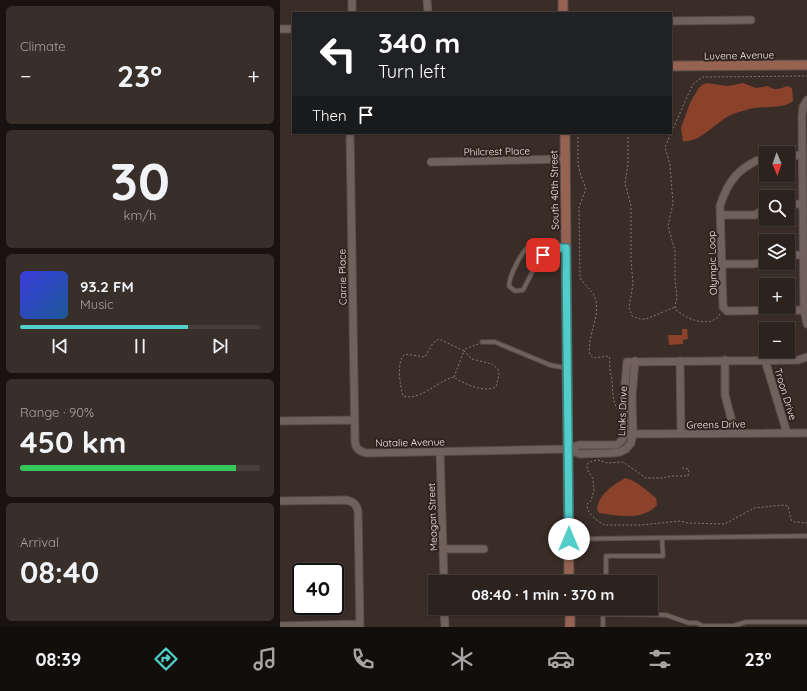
<!DOCTYPE html>
<html lang="en">
<head>
<meta charset="utf-8">
<style>
	body { margin:0; font-family:Quicksand,sans-serif; background:#382f2b; color:#f1f3f6; height:100vh; display:flex; flex-direction:column; font-size:15px; white-space:nowrap }
	* { box-sizing:border-box; margin:0 }
	p { font-size:13px; color:#a6a4a4 }
	.icon { flex:none; width:22px; height:22px; fill:none; stroke:currentColor; stroke-width:2; stroke-linecap:round; stroke-linejoin:round }
	.map { position:relative; flex:1; overflow:hidden }
	.drawer { display:flex; flex-direction:column; gap:6px; padding:6px; background:#181310; width:280px }
	.drawer>* { flex:none }
	.hud { position:absolute; left:12px; top:12px; width:380px; height:122px; border-radius:0px; box-shadow:0 1px 3px #0004,0 0 0 1px #483f3c; background:#202124; color:#fff; overflow:hidden }
	.needle { width:26px; rotate:178deg }
	.controls { position:absolute; left:479px; top:146px; display:grid; gap:8px }
	.controls a { display:grid; place-items:center; width:36px; height:36px; border-radius:0px; background:#2c221e; box-shadow:0 1px 3px #0004,0 0 0 1px #483f3c; font-size:20px }
	.speed { position:absolute; left:12px; top:563px; display:flex; gap:8px; font-size:20px; font-weight:700; text-align:center }
	.speed>* { display:grid; place-content:center; width:52px; height:52px; border-radius:50%; background:#2c221e; box-shadow:0 1px 3px #0004,0 0 0 1px #483f3c; line-height:1 }
	.speed .limit { border:2px solid #111; border-radius:6px; background:#fff; color:#111 }
	.pin { position:absolute; display:grid; place-items:center; width:34px; height:34px; color:#fff; margin:-17px; border-radius:8px; box-shadow:0 2px 6px #0006 }
	.me { position:absolute; width:44px; margin:-22px; rotate:0deg; stroke-linejoin:round; filter:drop-shadow(0 0 3px #0008) }
	.turn { display:flex; align-items:center; gap:14px; height:84px; padding:0 20px; font-size:18px }
	.turn .icon { width:52px; height:52px; stroke-width:2.5 }
	.turn b { display:block; font-size:28px; line-height:34px }
	.then { display:flex; align-items:center; height:38px; padding:0 20px; background:#0003; gap:8px; font-size:15px }
	.big { font-size:30px; font-weight:700; line-height:1.1 }
	.drawer .tile { flex:1; display:flex; flex-direction:column; justify-content:center; gap:6px; min-width:0; padding:0 14px; border-radius:6px; background:#382f2b }
	.drawer .dial { align-items:center; gap:0 }
	.dial b { font-size:52px; line-height:1 }
	.song { display:flex; align-items:center; gap:12px }
	.cover { width:48px; height:48px; border-radius:6px; background:linear-gradient(135deg,hsl(240 70% 55%),hsl(210 70% 35%)) }
	.played { height:4px; border-radius:2px; background:linear-gradient(90deg,#53cdc9 70%,#483f3c 70%) }
	.keys { display:flex; justify-content:space-around; direction:ltr }
	.heat { display:flex; justify-content:space-between; align-items:center; font-size:22px; direction:ltr }
	.charge { height:6px; border-radius:3px; background:linear-gradient(90deg,#34c759 90%,#483f3c 0) }
	.trip { position:absolute; left:148px; top:575px; width:230px; height:40px; border-radius:0px; background:#2c221e; box-shadow:0 1px 3px #0004,0 0 0 1px #483f3c; font-weight:700; line-height:40px; text-align:center }
	.dock { display:flex; height:64px; justify-content:space-around; align-items:center; background:#120e0c; color:#a6a4a4 }
	.dock .icon { width:28px; height:28px }
	.dock .active { color:#53cdc9 }
	.dock b { font-size:18px; color:#f1f3f6 }
	main { display:flex; flex:1; min-height:0 }
	.map>svg:first-child { display:block }
	.water { fill:#8a422b }
	.lines { fill:none; stroke-linecap:round; stroke-linejoin:round }
	.lane-casing { stroke:#584c49; stroke-width:5.5 }
	.street-casing { stroke:#584c49; stroke-width:9 }
	.secondary-casing { stroke:#584c49; stroke-width:11 }
	.path { stroke:#847975; stroke-width:1; stroke-dasharray:2 2; stroke-linecap:butt }
	.lane { stroke:#70615c; stroke-width:3.5 }
	.street { stroke:#70615c; stroke-width:7 }
	.secondary { stroke:#966352; stroke-width:9 }
	.route-casing { stroke:#368583; stroke-width:10 }
	.route { stroke:#53cdc9; stroke-width:7 }
	.labels { text-anchor:middle; stroke-width:4; stroke-linejoin:round; paint-order:stroke }
	.street-label { font-size:10px; fill:#f3eae7; stroke:#30231f }
</style>
</head>
<body>
<main>
<section class="drawer">
<div class="tile"><p>Climate</p>
<div class="heat"><a>−</a><b class="big">23°</b><a>+</a></div>
</div>
<div class="tile dial"><b>30</b><p>km/h</p></div>
<div class="tile">
<div class="song"><i class="cover"></i><div><b>93.2 FM</b><p>Music</p></div></div>
<div class="played"></div>
<div class="keys"><svg class="icon" aria-label="previous" viewBox="0 0 24 24"><path d="M18 5L8 12l10 7zM5 5v14"/></svg><svg class="icon" aria-label="pause" viewBox="0 0 24 24"><path d="M8 5v14M16 5v14"/></svg><svg class="icon" aria-label="next" viewBox="0 0 24 24"><path d="M6 5l10 7-10 7zM19 5v14"/></svg></div>
</div>
<div class="tile"><p>Range · 90%</p><b class="big">450 km</b><div class="charge"></div></div>
<div class="tile"><p>Arrival</p><b class="big">08:40</b></div>
</section>
<div class="map">
<svg width="527" height="627" viewBox="0 0 527 627">
	<rect width="100%" height="100%" fill="#3a2d28"/>
	<path class="water" d="M426,83L448,86L463,83L476,88L488,86C495,91 499,89 507,86L512,88L513,101C502,109 488,106 474,108C467,109 460,112 453,114C437,120 420,144 403,141L401,128L410,103L418,89L422,85Z
		M402,329H407L408,339L403,340V344L389,345L388,335H402Z
		M345,478C356,480 367,491 376,498L377,505C362,521 338,516 319,513L317,509C319,494 332,486 345,478Z"/>
	<g class="lines">
		<g class="lane-casing">
			<path id="lane" d="M274,248L259,259L243,290L235,291L229,286C229,277 242,249 251,245C256,242 266,243 273,243L274,248H285
				M202,342H215L270,365L286,368
				M290,539L527,536
				M326,582V556H383L382,538
				M324,614L386,615L409,623H417L423,626H453L466,622H527
				M323,627V616L326,608"/>
		</g>
		<g class="street-casing">
			<path id="street" d="M72,0V13
				M147,0L148,13
				M391,21L471,20
				M0,29H13
				M527,100L523,107L522,116L524,310L527,324
				M70,133L75,442C76,449 79,451 86,453L288,449L299,445H336C341,443 343,440 345,434L344,396L347,362L518,360L527,357
				M508,156L522,155
				M486,157C460,166 448,180 440,206L443,307L447,311L524,310
				M151,162L285,159
				M508,204H523
				M441,215H475L486,208
				M508,255H523
				M442,264H474L486,261
				M445,360V395L455,433
				M485,360L507,433
				M400,361L401,434
				M0,421L74,420
				M345,434L527,433
				M288,449L300,454L333,453L340,452L346,449L351,443L353,434L352,396L355,361
				M160,452L164,582
				M0,501L65,500C72,501 76,503 78,511L80,627
				M163,549H204
				M164,608L165,627
				M0,626L80,624"/>
		</g>
		<g class="secondary-casing">
			<path id="secondary" d="M283,0V13
				M391,66L527,65
				M285,133L289,582
				M290,608V627"/>
		</g>
		<path class="path" d="M298,133V163L300,173L306,189L299,207L300,278C304,284 310,289 314,295C323,314 306,335 310,355L314,358L329,356C331,360 329,364 330,369C330,373 332,377 332,381C333,391 332,401 338,410
			M348,133V164L345,183L351,206V260L353,284L349,308L352,316L360,319H366L395,307
			M440,314L437,318L429,322L417,321L408,318L396,310L395,306L397,298L395,281V251L388,226L393,203L390,165L385,147L411,88L414,83L423,77L527,76
			M174,377L184,351L159,339L153,343L145,357L125,354C116,361 120,386 123,396C141,401 157,381 174,377C184,384 204,393 216,387L219,375L218,369L212,364L192,359L184,351L185,349L198,344
			M402,468L409,469L408,476H392L382,478H366L343,462L327,463L318,460L312,461L308,463L307,467L308,471L313,479L314,490L311,501L307,504C306,513 318,522 325,525H362L400,521L408,523L445,524L474,508L504,505L508,506L511,520L515,522L527,523"/>
		<use href="#lane" class="lane"/>
		<use href="#street" class="street"/>
		<use href="#secondary" class="secondary"/>
	</g>
	<g class="lines">
		<g class="route-casing">
			<path id="route" d="M263,255L274,248H286L289,539"/>
		</g>
		<use href="#route" class="route"/>
	</g>
	<g class="labels">
		<g class="street-label">
			<text transform="translate(459 55) rotate(-1)" y="4">Luvene Avenue</text>
			<text transform="translate(217 151) rotate(-1)" y="4">Philcrest Place</text>
			<text transform="translate(274 190) rotate(-91)" y="4">South 40th Street</text>
			<text transform="translate(432 263) rotate(-92)" y="4">Olympic Loop</text>
			<text transform="translate(62 277) rotate(-91)" y="4">Carrie Place</text>
			<text transform="translate(506 394) rotate(73)" y="4">Troon Drive</text>
			<text transform="translate(342 411) rotate(-88)" y="4">Links Drive</text>
			<text transform="translate(436 424) rotate(-1)" y="4">Greens Drive</text>
			<text transform="translate(130 442) rotate(-1)" y="4">Natalie Avenue</text>
			<text transform="translate(152 517) rotate(-92)" y="4">Meagan Street</text>
		</g>
	</g>
</svg>
<div class="controls">
<a><svg class="needle" viewBox="-14 -14 28 28"><path d="M0-13l5 13h-10z" fill="#e53935"/><path d="M0 13l5-13h-10z" fill="#a6a4a4"/></svg></a>
<a><svg class="icon" aria-label="search" viewBox="0 0 24 24"><circle cx="10" cy="10" r="6"/><path d="M15 15l6 6"/></svg></a>
<a><svg class="icon" aria-label="layers" viewBox="0 0 24 24"><path d="M12 4l9 5-9 5-9-5zM3 14l9 5 9-5"/></svg></a>
<a>+</a>
<a>−</a>
</div>
<div class="speed"><div class="limit">40</div></div>
<div class="pin" style="left:263px;top:255px;background:#d93025"><svg class="icon" aria-label="arrive" viewBox="0 0 24 24"><path d="M6 21V4h12l-3 4 3 4H6"/></svg></div>
<svg class="me" style="left:289px;top:539px" viewBox="-20 -20 40 40"><circle r="19" fill="#fff"/><path d="M0-13L10 11 0 6-10 11z" fill="#53cdc9"/></svg>
<div class="trip">08:40 · 1 min · 370 m</div>
<div class="hud">
<div class="turn"><svg class="icon" aria-label="left" viewBox="0 0 24 24"><path d="M17 20v-9H6M10 6l-5 5 5 5"/></svg><div><b>340 m</b>Turn left</div></div>
<div class="then">Then<svg class="icon" aria-label="arrive" viewBox="0 0 24 24"><path d="M6 21V4h12l-3 4 3 4H6"/></svg></div>
</div>
</div>
</main>
<nav class="dock">
<b>08:39</b>
<svg class="icon active" aria-label="directions" viewBox="0 0 24 24"><path d="M12 3l9 9-9 9-9-9zM9 14v-3h6M13 9l2 2-2 2"/></svg>
<svg class="icon" aria-label="music" viewBox="0 0 24 24"><path d="M9 18V5l10-2v13"/><circle cx="6" cy="18" r="3"/><circle cx="16" cy="16" r="3"/></svg>
<svg class="icon" aria-label="phone" viewBox="0 0 24 24"><path d="M5 4h4l2 5-3 2q2 4 5 5l2-3 5 2v4C11 20 4 13 5 4z"/></svg>
<svg class="icon" aria-label="climate" viewBox="0 0 24 24"><path d="M12 3v18M4 7l16 10M4 17L20 7"/></svg>
<svg class="icon" aria-label="car" viewBox="0 0 24 24"><path d="M5 17H2v-5l4-1 3-4h7l3 4 3 1v5h-3M9 17h6M6 11h13"/><circle cx="7" cy="17" r="2"/><circle cx="17" cy="17" r="2"/></svg>
<svg class="icon" aria-label="filters" viewBox="0 0 24 24"><path d="M4 7h16M4 17h16"/><circle cx="9" cy="7" r="2"/><circle cx="15" cy="17" r="2"/></svg>
<b>23°</b>
</nav>
</body>
</html>
